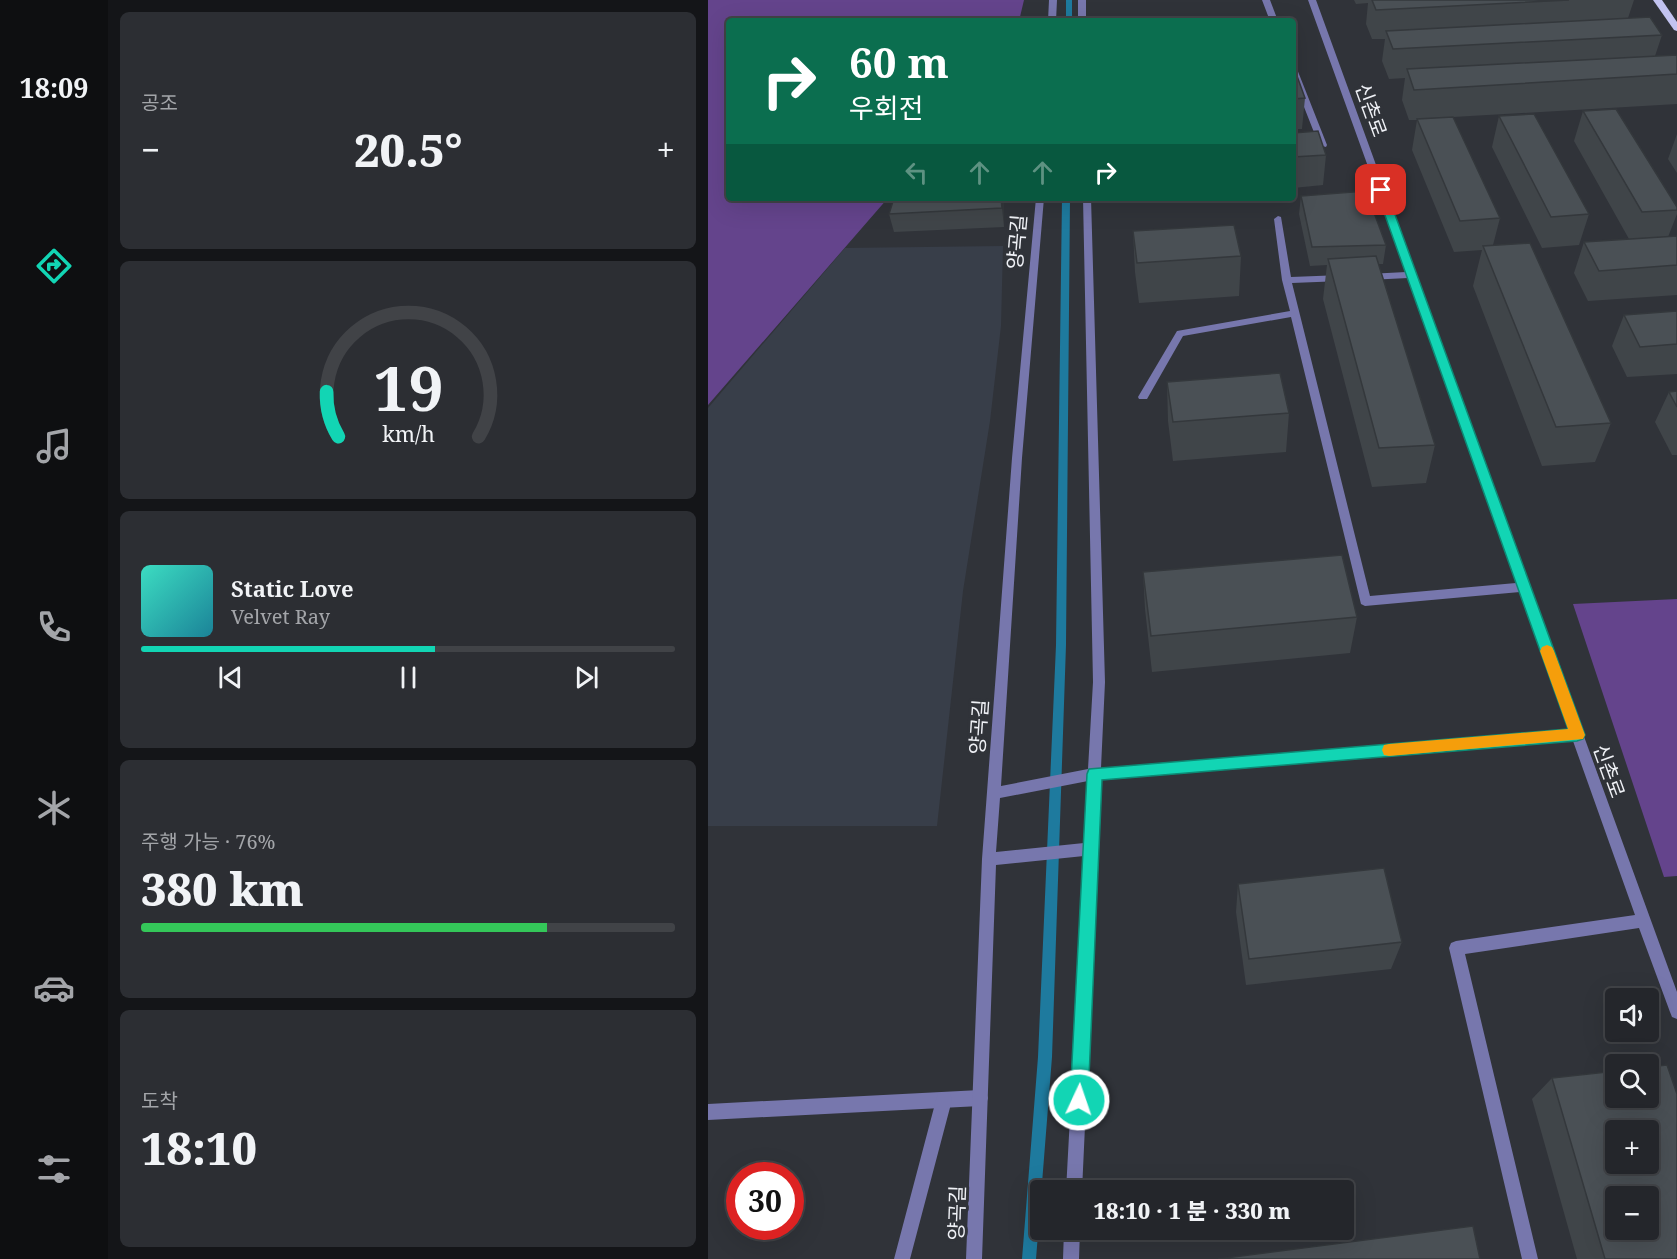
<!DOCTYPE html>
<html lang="ko">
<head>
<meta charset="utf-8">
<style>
	body { margin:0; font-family:"Noto Serif","Noto Sans KR",serif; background:#2c2e33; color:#f1f3f6; height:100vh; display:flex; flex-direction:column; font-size:22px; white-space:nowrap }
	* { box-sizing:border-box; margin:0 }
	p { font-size:20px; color:#a3a5a9 }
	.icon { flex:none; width:33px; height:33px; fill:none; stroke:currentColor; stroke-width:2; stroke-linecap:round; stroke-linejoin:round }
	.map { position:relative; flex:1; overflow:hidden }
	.sheet { display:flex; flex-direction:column; gap:12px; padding:12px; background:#141518; width:600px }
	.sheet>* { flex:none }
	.guide { position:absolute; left:18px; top:18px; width:570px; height:183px; border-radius:6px; box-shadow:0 6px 24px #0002,0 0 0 2px #414347; background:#0b6e4f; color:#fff; overflow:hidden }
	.buttons { position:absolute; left:897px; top:988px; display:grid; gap:12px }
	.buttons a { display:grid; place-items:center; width:54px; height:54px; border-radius:6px; background:#24262b; box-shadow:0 6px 24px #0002,0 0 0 2px #414347; font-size:30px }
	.speed { position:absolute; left:18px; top:1162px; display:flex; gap:12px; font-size:30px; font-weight:700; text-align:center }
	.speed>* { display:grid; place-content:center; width:78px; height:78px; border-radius:50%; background:#24262b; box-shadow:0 6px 24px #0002,0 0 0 2px #414347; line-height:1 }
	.speed .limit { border:9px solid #d22; background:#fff; color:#111 }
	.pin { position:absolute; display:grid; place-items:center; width:51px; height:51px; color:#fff; margin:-26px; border-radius:12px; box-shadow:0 3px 9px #0006 }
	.me { position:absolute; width:66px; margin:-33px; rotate:3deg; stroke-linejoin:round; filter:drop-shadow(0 0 4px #0008) }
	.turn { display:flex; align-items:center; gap:21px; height:126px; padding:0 24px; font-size:27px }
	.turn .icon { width:78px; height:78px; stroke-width:2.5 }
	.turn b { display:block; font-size:42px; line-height:51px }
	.lanes { display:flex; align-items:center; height:57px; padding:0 24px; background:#0003; justify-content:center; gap:30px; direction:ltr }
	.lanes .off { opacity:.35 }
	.big { font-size:45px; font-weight:800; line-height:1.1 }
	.sheet .tile { flex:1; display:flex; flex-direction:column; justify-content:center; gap:9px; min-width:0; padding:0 21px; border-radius:9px; background:#2c2e33 }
	.sheet .dial { align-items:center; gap:0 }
	.dial svg { height:156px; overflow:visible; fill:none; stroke:#414347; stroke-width:7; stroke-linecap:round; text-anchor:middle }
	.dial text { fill:#f1f3f6; stroke:none }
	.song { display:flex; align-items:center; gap:18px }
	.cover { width:72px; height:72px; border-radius:9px; background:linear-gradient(135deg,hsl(170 70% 55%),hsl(190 70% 35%)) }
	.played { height:6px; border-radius:3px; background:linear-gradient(90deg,#12d5b4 55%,#414347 55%) }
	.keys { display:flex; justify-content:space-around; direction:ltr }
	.heat { display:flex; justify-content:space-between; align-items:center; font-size:33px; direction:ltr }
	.charge { height:9px; border-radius:4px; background:linear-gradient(90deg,#34c759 76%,#414347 0) }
	.trip { position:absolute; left:322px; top:1180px; width:324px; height:60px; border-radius:6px; background:#24262b; box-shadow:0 6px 24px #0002,0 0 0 2px #414347; font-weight:800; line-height:60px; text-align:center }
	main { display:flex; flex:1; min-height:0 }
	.tabs { display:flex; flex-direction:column; width:108px; justify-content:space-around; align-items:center; background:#0e0f11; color:#a3a5a9 }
	.tabs .icon { width:42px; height:42px }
	.tabs .selected { color:#12d5b4 }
	.tabs b { font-size:27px; color:#f1f3f6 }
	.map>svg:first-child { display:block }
	.built { fill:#383e49 }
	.green { fill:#64448c }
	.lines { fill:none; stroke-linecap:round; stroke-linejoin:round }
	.stream { fill:#1e7a9e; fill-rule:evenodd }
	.lane { fill:#7777ad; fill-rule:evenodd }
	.street { fill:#7777ad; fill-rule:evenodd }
	.primary { fill:#c2c3f0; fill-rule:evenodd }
	.wall { fill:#404549 }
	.shaded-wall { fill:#34383c }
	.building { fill:#4a5055; stroke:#34383c; stroke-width:1.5; fill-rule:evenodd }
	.route { fill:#12d5b4; stroke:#0c8a75; stroke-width:1.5 }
	.slow { fill:#f59e0b }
	.labels { text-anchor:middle; stroke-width:6; stroke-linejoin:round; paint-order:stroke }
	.street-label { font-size:20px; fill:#eff1f6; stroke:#303339 }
</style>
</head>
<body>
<main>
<nav class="tabs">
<b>18:09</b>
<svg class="icon selected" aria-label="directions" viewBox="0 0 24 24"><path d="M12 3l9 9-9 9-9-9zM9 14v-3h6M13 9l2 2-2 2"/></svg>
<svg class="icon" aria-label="music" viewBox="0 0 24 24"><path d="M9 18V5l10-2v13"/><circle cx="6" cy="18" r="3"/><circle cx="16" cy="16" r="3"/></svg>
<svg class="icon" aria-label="phone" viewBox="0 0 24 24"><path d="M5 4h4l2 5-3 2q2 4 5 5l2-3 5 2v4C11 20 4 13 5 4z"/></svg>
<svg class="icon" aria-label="climate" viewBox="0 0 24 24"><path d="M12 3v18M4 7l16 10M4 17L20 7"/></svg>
<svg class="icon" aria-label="car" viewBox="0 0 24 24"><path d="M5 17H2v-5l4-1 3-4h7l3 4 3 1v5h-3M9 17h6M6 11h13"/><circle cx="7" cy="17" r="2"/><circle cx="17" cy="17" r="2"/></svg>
<svg class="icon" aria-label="filters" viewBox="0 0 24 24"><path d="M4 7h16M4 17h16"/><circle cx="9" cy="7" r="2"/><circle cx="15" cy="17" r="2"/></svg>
</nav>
<section class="sheet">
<div class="tile"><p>공조</p>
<div class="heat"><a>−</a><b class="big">20.5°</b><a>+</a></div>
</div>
<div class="tile dial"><svg viewBox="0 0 100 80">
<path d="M14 69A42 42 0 1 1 86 69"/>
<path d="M14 69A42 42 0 0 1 8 46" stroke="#12d5b4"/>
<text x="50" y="56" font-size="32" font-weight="700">19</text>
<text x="50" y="72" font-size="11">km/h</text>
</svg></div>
<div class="tile">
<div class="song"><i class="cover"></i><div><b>Static Love</b><p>Velvet Ray</p></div></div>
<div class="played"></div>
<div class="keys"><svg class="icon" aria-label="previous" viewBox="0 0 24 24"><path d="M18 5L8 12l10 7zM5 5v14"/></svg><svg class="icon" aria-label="pause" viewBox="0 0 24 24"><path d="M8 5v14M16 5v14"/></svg><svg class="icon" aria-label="next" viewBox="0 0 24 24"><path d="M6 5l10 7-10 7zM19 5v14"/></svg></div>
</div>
<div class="tile"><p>주행 가능 · 76%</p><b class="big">380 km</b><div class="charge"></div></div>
<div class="tile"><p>도착</p><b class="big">18:10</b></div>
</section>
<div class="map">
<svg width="969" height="1259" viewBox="0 0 969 1259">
	<rect width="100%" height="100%" fill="#303339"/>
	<path class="built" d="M295,246L293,326L282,421L255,591L229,826H0V408L137,248Z"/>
	<path class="green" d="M0,0H316L311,21H21V198H180L0,405Z
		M969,599V876L956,877L865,604Z"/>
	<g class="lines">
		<path class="stream" d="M358,0H364V21H358Z
			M354,198H362L358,645L344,1057L328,1259H314L330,1057L348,645Z"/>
		<path class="lane" d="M272,1090L278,1092L280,1098L278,1104L272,1106L0,1120V1104Z"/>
		<path class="street" d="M341,0H349L348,21H340Z
			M370,0H378V21H370Z
			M554,0H562L570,21H562Z
			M600,0H608L969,992V1019L964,1017L962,1012L931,928L757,954L830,1259H814L741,948L743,943L748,941L927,915L865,741L393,779L374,1191H358L376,856L288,865L274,1259H258L274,859L304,458L328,198H336L314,458L293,786L380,769L385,682L375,198H383L397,682L393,768L861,730L812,592L657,606L653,604L583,317L475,336L439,399H431L430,397L469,331L582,311L574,280L566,219L570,216L573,217L583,277L634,275L639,278L634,281L584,283L662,596L808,583L700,278L660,280L655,277L660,274L698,272ZM380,781L376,843L288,852L292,798Z
			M585,67L589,69L619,145L618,147L611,145L585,79Z
			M236,1092L242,1094L244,1100L202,1259H186L228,1100L230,1094Z
			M356,1230H372L371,1259H355Z"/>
		<path class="primary" d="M945,0H954L969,22V31L966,30Z"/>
	</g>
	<path class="wall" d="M646,0H926L920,18L954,35L947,56L969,55V104L745,117L792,218L785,245L903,423L887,462L834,466L765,286L774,250L746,252L704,150L709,120H701L694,100L697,78L681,79L674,61L677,39H664L658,24L660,3L648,4Z
		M585,76L597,98L594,129H585Z
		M875,111L969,207V214L960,237L969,236V295L880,301L866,273L876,242L921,239L866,141Z
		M791,116L881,214L871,245L834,248L784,147Z
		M585,133L618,155L615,185L585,188Z
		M969,134V173L960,159Z
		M593,196L678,245L675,264H670L727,445L718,483L664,487L615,299L619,265L602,266L591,214Z
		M296,198V227L186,232L181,214Z
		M412,198H450L413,201Z
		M425,231L533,256L531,296L431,303L427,272Z
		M969,311V374L919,377L904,346L916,315Z
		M459,382L581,413L578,452L465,461L460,421Z
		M969,391V455H964L947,422L961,392Z
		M435,572L649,617L642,653L444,672L437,609Z
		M530,884L694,942L683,969L538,985L528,912Z
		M844,1078L969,1259H869L824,1099Z"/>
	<path class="shaded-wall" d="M293,198H296V227L294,208Z"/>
	<path class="building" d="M664,0H861L668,10Z
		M942,17L954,35L685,49L678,31Z
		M969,55V74L706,90L699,69Z
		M585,76H589L597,98L585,99Z
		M908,109L969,207V210L934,212L875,111Z
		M826,114L881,214L843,217L791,116Z
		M745,117L792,218L752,221L709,119Z
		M610,131L618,155L585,157V133Z
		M658,191L678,245L604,247L593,196Z
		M186,198H293L294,208L181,214Z
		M526,225L533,256L429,263L425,231Z
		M969,236V265L891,271L876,242Z
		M822,243L903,423L848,427L775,246Z
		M668,256L727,445L671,448L620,259Z
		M969,311V344L932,347L916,315Z
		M572,373L581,413L465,422L459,382Z
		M969,391V407L961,392Z
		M634,555L649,617L443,636L435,572Z
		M676,868L694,942L541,959L530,884Z
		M959,1065L969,1094V1259H897L844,1078L908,1071V1098H940V1067ZM908,1131H940V1164H908ZM908,1197H940V1230H908Z
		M765,1226L772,1259H510Z"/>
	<path class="route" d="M673,187L678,190L877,735L875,739L869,741L394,780L380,1100L377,1106L371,1109L364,1106L362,1100L379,774L381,769L860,729L668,190Z"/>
	<path class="slow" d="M839,645L844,647L846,651L877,735L875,739L681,756L676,755L674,750L676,745L681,744L860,729L832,651L834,647Z"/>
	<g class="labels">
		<g class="street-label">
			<text transform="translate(663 110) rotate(70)" y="7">신촌로</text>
			<text transform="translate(309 242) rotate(-85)" y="7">양곡길</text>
			<text transform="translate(271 727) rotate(-86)" y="7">양곡길</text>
			<text transform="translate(901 771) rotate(70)" y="7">신촌로</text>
			<text transform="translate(249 1213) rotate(-88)" y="7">양곡길</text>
		</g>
	</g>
</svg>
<div class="buttons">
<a><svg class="icon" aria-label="sound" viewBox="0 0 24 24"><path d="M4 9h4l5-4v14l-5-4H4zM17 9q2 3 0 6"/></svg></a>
<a><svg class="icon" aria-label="search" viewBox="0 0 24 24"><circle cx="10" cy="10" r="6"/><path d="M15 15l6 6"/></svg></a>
<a>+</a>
<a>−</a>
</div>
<div class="speed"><div class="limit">30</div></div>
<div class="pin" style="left:673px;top:190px;background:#d93025"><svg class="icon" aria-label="arrive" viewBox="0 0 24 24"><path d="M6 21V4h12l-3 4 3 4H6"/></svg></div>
<svg class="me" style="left:371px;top:1100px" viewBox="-20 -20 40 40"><circle r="17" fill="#12d5b4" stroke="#fff" stroke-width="3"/><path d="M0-11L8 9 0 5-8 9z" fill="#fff"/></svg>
<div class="trip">18:10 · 1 분 · 330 m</div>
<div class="guide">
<div class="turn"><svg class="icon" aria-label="right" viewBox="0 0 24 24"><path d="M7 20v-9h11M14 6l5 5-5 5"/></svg><div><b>60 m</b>우회전</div></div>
<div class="lanes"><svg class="icon off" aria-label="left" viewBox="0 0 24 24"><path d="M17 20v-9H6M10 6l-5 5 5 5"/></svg><svg class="icon off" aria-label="ahead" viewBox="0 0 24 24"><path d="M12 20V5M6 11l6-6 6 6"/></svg><svg class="icon off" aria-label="ahead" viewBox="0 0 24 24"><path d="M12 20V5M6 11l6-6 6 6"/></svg><svg class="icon" aria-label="right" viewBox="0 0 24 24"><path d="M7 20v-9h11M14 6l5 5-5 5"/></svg></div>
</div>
</div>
</main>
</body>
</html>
